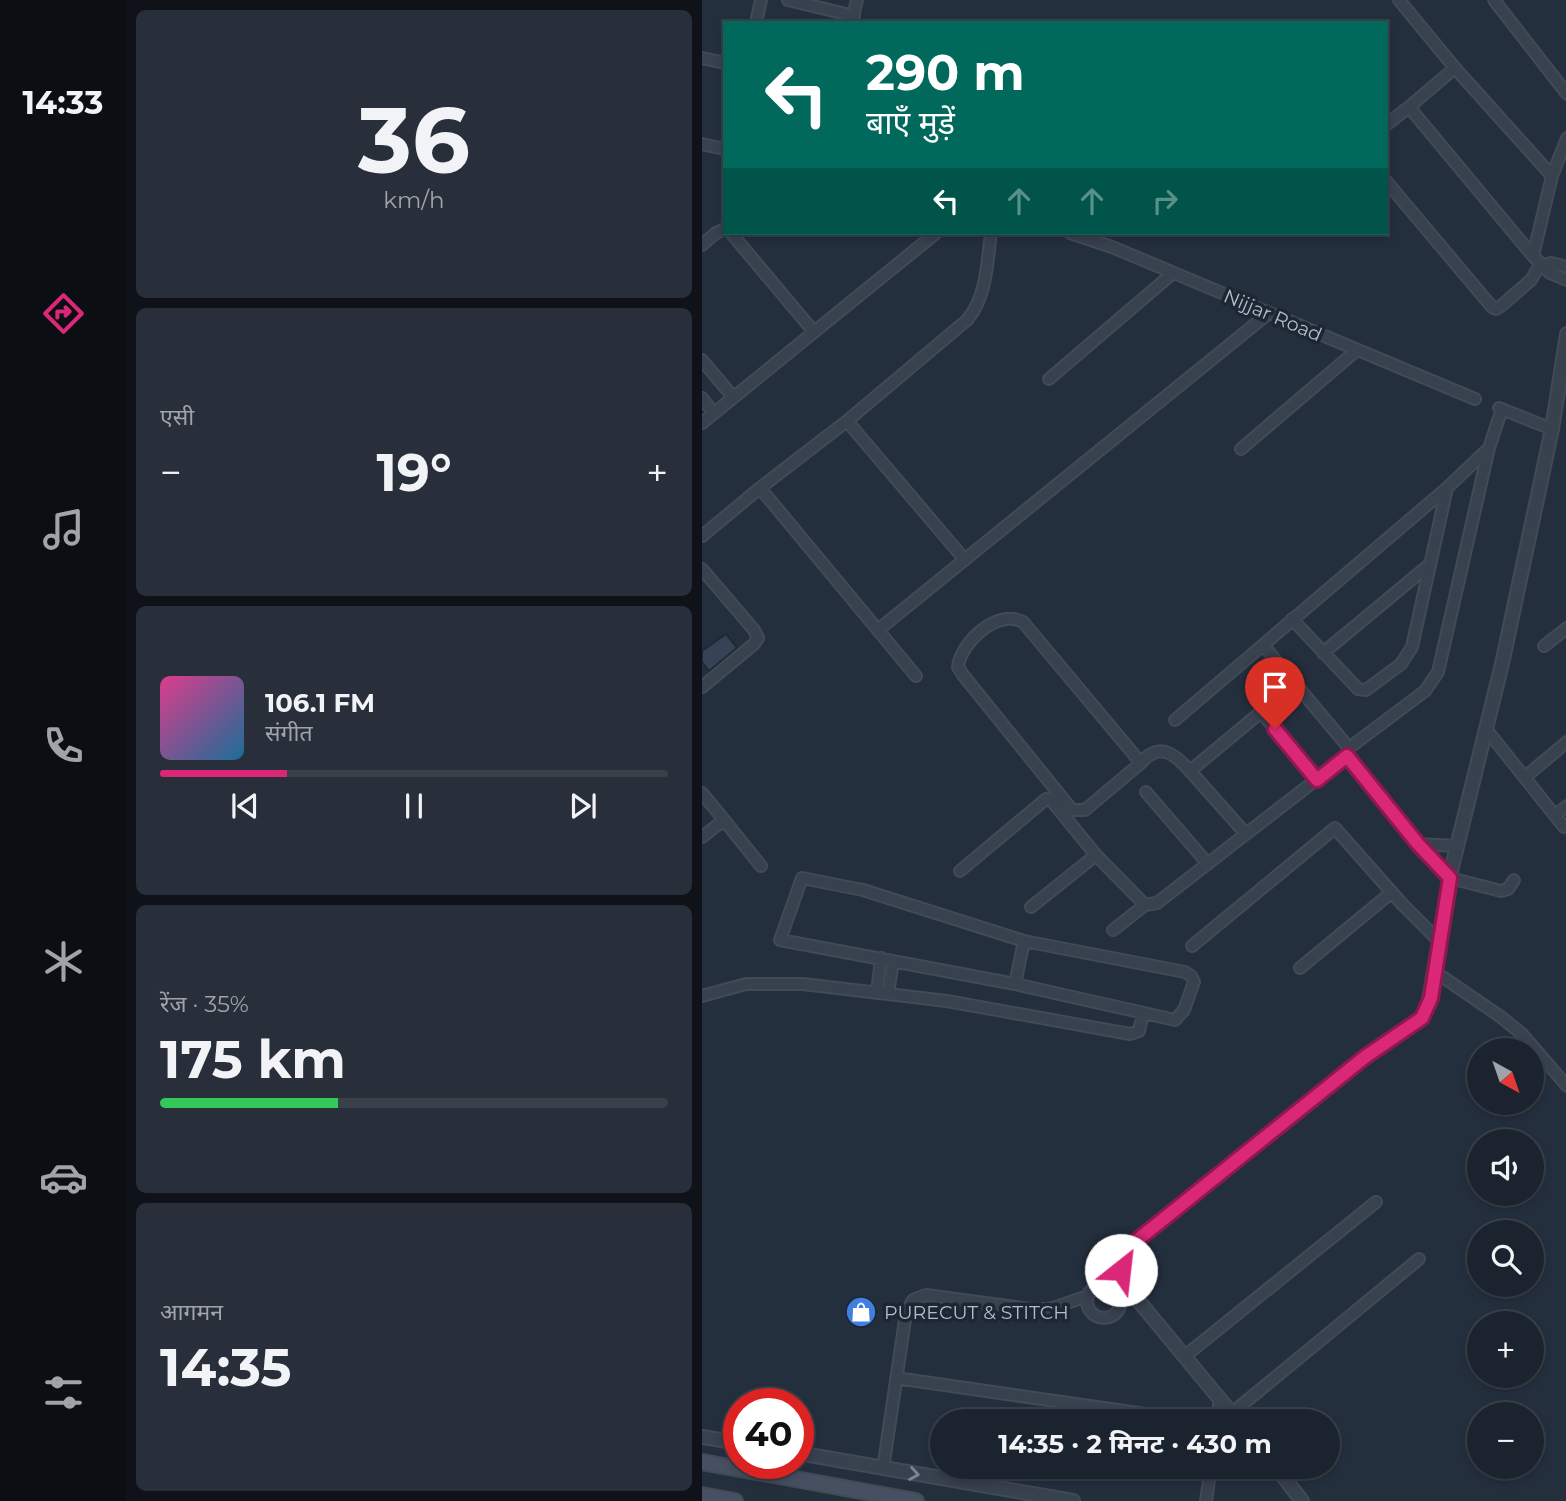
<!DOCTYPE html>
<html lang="hi">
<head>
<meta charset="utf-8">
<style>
	body { margin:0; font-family:Montserrat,"Noto Sans Devanagari",sans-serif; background:#282f3a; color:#f1f3f6; height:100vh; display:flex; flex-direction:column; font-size:26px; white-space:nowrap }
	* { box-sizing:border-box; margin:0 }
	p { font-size:23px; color:#a0a4aa }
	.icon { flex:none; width:38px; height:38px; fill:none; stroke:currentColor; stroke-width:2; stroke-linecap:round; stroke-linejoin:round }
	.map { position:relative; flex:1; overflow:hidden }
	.sheet { display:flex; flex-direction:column; gap:10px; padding:10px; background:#0f1319; width:576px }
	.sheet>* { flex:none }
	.guide { position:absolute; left:21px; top:21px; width:665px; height:214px; border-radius:0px; box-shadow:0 4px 10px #0003,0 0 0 2px #39404a; background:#00695c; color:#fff; overflow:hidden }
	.needle { width:46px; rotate:140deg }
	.tools { position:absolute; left:765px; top:1038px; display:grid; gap:14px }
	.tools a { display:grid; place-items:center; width:77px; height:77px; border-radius:50%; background:#1b232e; box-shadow:0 4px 10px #0003,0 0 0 2px #39404a; font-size:35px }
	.speed { position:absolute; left:21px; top:1388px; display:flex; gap:14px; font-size:35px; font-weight:700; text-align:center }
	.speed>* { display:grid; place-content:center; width:91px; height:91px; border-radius:50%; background:#1b232e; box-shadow:0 4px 10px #0003,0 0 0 2px #39404a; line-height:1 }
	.speed .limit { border:10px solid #d22; background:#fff; color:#111 }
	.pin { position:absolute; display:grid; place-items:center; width:60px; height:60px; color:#fff; margin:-72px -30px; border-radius:50% 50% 50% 0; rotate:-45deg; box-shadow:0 0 7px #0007 }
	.pin .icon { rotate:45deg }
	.me { position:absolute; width:77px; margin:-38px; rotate:29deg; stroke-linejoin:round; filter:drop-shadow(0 0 5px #0008) }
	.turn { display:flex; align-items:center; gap:24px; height:147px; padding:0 28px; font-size:32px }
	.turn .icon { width:91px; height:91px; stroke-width:2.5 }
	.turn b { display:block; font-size:49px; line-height:60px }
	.lanes { display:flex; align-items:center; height:66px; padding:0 28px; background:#0003; justify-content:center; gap:35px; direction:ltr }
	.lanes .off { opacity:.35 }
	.big { font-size:52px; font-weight:700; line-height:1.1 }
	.sheet .widget { flex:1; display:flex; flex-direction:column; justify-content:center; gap:10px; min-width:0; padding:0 24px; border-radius:10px; background:#282f3a }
	.sheet .dial { align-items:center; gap:0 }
	.dial b { font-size:91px; line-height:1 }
	.song { display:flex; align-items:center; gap:21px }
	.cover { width:84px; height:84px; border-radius:10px; background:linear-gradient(135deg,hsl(330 70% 55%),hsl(200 70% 35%)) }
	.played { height:7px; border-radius:4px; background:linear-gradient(90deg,#db2777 25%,#39404a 25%) }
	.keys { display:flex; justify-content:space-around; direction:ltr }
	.heat { display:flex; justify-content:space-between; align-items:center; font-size:38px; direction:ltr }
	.charge { height:10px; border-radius:5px; background:linear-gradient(90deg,#34c759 35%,#39404a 0) }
	.trip { position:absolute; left:228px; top:1409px; width:410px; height:70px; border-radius:35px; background:#1b232e; box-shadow:0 4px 10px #0003,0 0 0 2px #39404a; font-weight:700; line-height:70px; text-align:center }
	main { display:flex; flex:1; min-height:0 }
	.dock { display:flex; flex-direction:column; width:126px; justify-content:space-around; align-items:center; background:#0b0e12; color:#a0a4aa }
	.dock .icon { width:49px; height:49px }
	.dock .active { color:#db2777 }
	.dock b { font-size:32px; color:#f1f3f6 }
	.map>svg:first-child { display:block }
	.building { fill:#364354; stroke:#1f2835; stroke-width:2 }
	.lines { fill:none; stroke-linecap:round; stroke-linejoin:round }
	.minor-casing { stroke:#414a57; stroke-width:14 }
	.tertiary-casing { stroke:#414a57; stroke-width:16 }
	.secondary-casing { stroke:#414a57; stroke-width:18 }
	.minor { stroke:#38414e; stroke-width:10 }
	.tertiary { stroke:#38414e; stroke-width:12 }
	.secondary { stroke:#465061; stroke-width:14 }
	.oneway { stroke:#7c8592 }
	.route-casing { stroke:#8e194d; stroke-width:18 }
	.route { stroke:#db2777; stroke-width:12 }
	.labels { text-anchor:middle; stroke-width:7; stroke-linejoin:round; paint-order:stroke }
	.street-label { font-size:19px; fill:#b4bcc9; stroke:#1d2633 }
	.poi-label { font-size:19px; fill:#b4bcc9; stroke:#1d2633; text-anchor:start }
</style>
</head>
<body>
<main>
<nav class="dock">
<b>14:33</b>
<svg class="icon active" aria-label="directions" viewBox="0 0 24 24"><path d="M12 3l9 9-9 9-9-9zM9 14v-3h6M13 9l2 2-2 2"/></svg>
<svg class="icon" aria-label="music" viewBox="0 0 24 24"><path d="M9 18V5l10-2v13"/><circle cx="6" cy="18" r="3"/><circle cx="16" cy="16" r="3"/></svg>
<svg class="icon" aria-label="phone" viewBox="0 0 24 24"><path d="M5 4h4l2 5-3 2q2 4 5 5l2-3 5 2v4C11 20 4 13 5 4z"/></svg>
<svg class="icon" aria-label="climate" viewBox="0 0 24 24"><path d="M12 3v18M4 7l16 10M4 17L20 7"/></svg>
<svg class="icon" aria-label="car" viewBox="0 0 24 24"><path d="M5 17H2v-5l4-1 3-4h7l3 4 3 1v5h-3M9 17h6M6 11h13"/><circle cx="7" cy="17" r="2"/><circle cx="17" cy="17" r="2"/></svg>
<svg class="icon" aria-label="filters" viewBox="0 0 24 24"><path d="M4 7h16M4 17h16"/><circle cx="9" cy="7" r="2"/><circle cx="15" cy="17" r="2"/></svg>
</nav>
<section class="sheet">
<div class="widget dial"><b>36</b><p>km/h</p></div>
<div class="widget"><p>एसी</p>
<div class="heat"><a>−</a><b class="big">19°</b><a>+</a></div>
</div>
<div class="widget">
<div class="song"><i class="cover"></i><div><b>106.1 FM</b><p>संगीत</p></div></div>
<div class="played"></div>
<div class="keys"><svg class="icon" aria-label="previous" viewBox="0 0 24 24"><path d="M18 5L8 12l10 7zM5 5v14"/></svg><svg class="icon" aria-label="pause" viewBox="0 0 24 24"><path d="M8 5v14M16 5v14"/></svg><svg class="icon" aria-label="next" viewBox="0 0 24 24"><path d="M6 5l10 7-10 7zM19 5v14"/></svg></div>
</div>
<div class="widget"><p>रेंज · 35%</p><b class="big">175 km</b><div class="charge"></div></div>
<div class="widget"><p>आगमन</p><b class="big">14:35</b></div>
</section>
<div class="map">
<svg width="865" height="1501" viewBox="0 0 865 1501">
	<rect width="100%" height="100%" fill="#242f3e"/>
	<path class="building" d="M24,634L35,648L7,671L0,662V651Z"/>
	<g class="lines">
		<g class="minor-casing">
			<path id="minor" d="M86,0L152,16
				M697,0L753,68
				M792,0L865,94
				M150,21L155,0
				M54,23L59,0
				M0,58L23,63
				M684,125L707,107
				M0,144L23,149
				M850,176L865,138
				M684,181L790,307L794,309L799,306L829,280L839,263
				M29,233L112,332
				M368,233L410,247L773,399
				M0,245L14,233L23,229
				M831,256L850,176L753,68L707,107L831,256L848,273L865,280
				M842,266L849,263L865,267
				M0,360L31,397
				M347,379L471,273
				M0,398L12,413
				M797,408L850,429
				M145,421L263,560
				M0,423L234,233
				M787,448L745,488L561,645L647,748L723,691L736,672L787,448L800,409
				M539,449L655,350
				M58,488L214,676
				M0,536L58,488L145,421L265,320C285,297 285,262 289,233
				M0,569L52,630L56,638L52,644L0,687
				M590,619L656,689L664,690L699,664L710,647L745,488
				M176,630L567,313
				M842,646L865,628
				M621,653L727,565
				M473,720L561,645
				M784,729L862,827
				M439,763L321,622C296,608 259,642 256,667L261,675L370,810H383L439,763C457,741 473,754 488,771
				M823,777L865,742
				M615,780L559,712L488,771L544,834L645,756L716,844L748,878L799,891L806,889L812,880
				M444,792L506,864
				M0,793L22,820L0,837
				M853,815L865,806
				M22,820L59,866
				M716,844L755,846
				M258,871L344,799L349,800L394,855L443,905L455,903L544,834
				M100,878L161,890L322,941L483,972L489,976L492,982L482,1010L473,1020L313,984L78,940Z
				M329,907L394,855
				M411,930L443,905
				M490,946L633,828L701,905L737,941
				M598,968L690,892
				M732,971L799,1017L820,1034L865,1086
				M313,984L322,941
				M175,993L179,958
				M186,994L191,961
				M0,996L44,984H101L245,1001L428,1034L437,1031L441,1013
				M385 1301a17 17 0 1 1 34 0a17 17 0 1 1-34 0Z
				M483,1356L674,1202
				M194,1378L492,1421
				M530,1413L717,1259
				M515,1421L518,1398
				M181,1469L204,1313L211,1300L224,1295L335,1310L351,1308L385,1296
				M504,1501L509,1466"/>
		</g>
		<g class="tertiary-casing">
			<path id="tertiary" d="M536,1421L430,1293C419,1276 415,1263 428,1246L663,1057L720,1018L726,1005L750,867L800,664L850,429L865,334
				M0,1437L37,1443
				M96,1453L371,1501
				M573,1466L600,1501"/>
		</g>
		<g class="secondary-casing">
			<path id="secondary" d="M0,1462L214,1501
				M0,1495L33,1501"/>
		</g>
		<use href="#minor" class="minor"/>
		<use href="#tertiary" class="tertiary"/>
		<use href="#secondary" class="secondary"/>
	</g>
	<defs><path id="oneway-chevron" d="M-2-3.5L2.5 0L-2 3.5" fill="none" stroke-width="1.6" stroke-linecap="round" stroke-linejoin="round" transform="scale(1.75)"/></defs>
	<use class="oneway" href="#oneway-chevron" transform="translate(212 1474) rotate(10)"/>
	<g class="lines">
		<g class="route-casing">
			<path id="route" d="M419,1270L422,1255L428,1246L663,1057L720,1018L729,998L748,878L716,844L645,756L615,780L573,729"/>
		</g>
		<use href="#route" class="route"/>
	</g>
	<defs>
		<g id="shop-disc" transform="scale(1.575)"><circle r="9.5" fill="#3f7fe0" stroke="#1d2633"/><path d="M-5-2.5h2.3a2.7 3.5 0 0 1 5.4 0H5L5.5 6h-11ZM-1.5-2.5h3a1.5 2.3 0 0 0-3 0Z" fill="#fff"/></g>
	</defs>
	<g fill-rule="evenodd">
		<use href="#shop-disc" x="159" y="1312"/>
	</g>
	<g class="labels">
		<g class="street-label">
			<text transform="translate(571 315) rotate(23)" y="7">Nijjar Road</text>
		</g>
		<g class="poi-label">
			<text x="182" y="1319">PURECUT &amp; STITCH</text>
		</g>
	</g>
</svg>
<div class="tools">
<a><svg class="needle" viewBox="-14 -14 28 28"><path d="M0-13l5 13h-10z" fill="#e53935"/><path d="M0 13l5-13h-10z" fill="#a0a4aa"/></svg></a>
<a><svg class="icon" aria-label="sound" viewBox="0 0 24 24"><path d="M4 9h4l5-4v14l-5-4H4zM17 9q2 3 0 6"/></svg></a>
<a><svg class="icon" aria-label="search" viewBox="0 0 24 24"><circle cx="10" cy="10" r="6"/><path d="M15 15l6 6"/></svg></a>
<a>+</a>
<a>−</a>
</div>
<div class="speed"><div class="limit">40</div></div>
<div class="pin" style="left:573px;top:729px;background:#d93025"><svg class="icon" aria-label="arrive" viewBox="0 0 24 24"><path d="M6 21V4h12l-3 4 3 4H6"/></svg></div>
<svg class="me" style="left:419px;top:1270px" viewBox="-20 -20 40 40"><circle r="19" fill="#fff"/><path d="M0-13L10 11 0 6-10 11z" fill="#db2777"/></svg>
<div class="trip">14:35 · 2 मिनट · 430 m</div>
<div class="guide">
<div class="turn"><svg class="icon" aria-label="left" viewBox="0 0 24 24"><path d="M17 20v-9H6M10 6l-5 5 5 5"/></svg><div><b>290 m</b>बाएँ मुड़ें</div></div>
<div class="lanes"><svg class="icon" aria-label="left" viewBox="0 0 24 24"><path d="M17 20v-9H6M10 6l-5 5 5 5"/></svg><svg class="icon off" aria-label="ahead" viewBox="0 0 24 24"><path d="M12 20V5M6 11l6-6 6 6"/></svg><svg class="icon off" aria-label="ahead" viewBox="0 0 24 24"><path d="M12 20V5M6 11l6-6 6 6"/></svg><svg class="icon off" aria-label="right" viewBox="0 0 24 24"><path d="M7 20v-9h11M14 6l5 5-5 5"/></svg></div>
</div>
</div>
</main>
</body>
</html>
